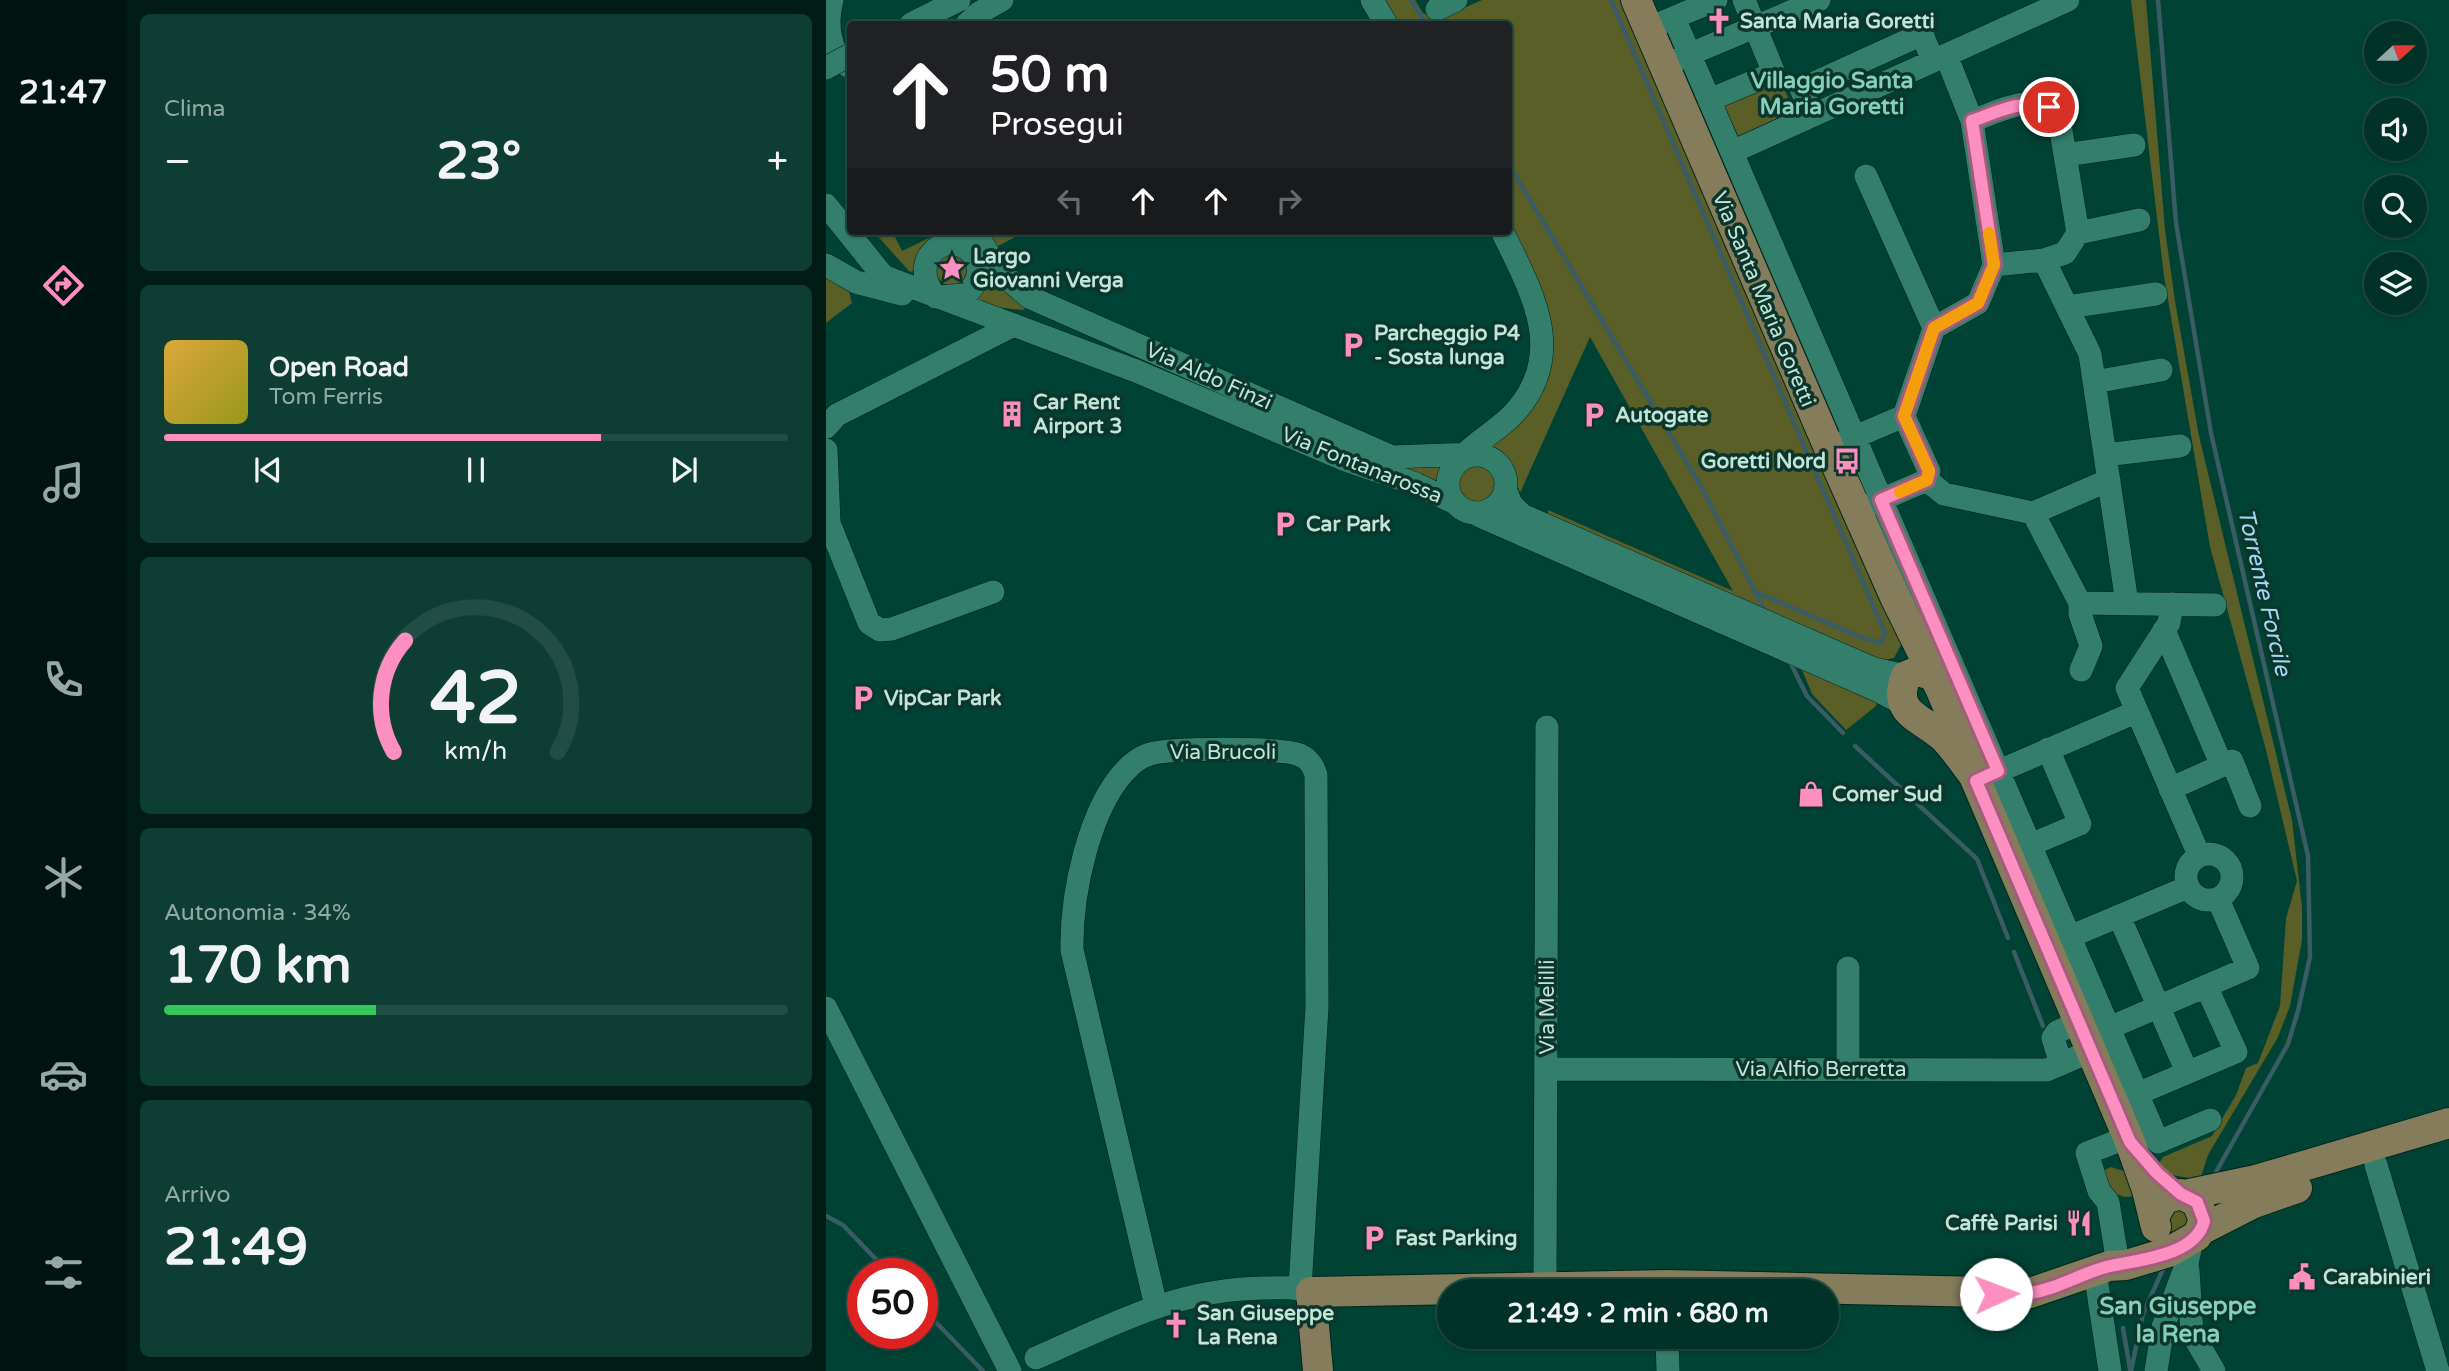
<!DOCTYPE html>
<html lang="it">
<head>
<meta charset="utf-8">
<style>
	body { margin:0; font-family:"Varela Round",sans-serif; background:#0e3e33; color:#f1f3f6; height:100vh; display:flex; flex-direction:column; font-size:26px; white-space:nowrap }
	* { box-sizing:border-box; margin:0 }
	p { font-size:23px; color:#95aaa7 }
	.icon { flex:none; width:38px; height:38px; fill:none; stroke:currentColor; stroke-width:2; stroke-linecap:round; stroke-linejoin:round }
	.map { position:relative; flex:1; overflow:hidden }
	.sheet { display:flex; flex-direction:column; gap:14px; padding:14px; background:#001c15; width:700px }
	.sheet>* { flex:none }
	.banner { position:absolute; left:21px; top:21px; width:665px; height:214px; border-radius:7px; box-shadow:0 2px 5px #0004,0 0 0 2px #224d44; background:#202124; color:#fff; overflow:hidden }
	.needle { width:46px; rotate:69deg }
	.controls { position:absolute; left:1538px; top:21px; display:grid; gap:14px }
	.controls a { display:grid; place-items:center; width:63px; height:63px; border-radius:50%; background:#003227; box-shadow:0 2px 5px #0004,0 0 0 2px #224d44; font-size:35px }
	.speed { position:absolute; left:21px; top:1258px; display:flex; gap:14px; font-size:35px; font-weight:700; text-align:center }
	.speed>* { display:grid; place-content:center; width:91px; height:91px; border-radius:50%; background:#003227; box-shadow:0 2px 5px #0004,0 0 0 2px #224d44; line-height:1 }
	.speed .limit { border:10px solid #d22; background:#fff; color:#111 }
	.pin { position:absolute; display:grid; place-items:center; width:60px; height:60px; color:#fff; margin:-30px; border:4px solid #fff; border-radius:50%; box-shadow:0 2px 7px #0007 }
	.me { position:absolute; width:77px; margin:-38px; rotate:88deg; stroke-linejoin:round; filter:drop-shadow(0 0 5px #0008) }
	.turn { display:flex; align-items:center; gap:24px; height:147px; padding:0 28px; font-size:32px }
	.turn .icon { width:91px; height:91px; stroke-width:2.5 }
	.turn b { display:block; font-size:49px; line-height:60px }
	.lanes { display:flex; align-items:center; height:66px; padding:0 28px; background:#0003; justify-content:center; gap:35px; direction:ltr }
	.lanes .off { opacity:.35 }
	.big { font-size:52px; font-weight:700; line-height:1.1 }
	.sheet .card { flex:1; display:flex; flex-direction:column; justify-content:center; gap:10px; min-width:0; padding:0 24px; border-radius:10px; background:#0e3e33 }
	.sheet .dial { align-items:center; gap:0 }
	.dial svg { height:182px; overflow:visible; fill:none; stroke:#224d44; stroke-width:7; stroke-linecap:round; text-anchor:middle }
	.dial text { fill:#f1f3f6; stroke:none }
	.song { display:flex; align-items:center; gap:21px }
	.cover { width:84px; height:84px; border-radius:10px; background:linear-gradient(135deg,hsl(40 70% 55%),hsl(60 70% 35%)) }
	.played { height:7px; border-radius:4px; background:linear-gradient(90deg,#fd8ec0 70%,#224d44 70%) }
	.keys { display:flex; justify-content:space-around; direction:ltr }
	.heat { display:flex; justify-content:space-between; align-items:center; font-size:38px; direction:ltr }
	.charge { height:10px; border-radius:5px; background:linear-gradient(90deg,#34c759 34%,#224d44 0) }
	.trip { position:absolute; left:611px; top:1279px; width:402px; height:70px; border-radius:35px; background:#003227; box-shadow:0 2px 5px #0004,0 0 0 2px #224d44; font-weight:700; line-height:70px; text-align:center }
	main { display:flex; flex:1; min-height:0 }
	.menu { display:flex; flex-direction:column; width:126px; justify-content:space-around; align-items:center; background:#001410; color:#95aaa7 }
	.menu .icon { width:49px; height:49px }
	.menu .current { color:#fd8ec0 }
	.menu b { font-size:32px; color:#f1f3f6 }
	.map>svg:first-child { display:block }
	.green { fill:#5a5e27 }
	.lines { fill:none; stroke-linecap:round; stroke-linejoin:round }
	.stream { stroke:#3a5c64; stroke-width:4.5 }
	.minor-casing { stroke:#00261d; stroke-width:24 }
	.major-casing { stroke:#00261d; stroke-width:32 }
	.minor { stroke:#337f6b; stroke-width:23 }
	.major { stroke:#847c5b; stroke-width:30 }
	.minor-bridge-casing { stroke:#00261d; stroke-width:24; stroke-linecap:butt }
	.minor-bridge { stroke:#337f6b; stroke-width:23 }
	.route-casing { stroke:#a45c7d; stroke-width:18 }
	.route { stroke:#fd8ec0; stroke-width:12 }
	.slow { stroke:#f59e0b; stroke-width:12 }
	.labels { text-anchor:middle; stroke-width:7; stroke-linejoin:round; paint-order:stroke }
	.poi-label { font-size:21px; font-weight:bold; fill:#c1e5d8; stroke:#0c352b; text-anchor:start }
	.street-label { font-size:21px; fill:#c1e5d8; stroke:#0c352b }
	.neighbourhood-label { font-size:23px; font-weight:bold; fill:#85d0b8; stroke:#0c352b }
	.water-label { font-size:23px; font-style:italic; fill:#a3d9f6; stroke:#0c352b }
	.quarter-label { font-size:24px; font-weight:bold; fill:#85d0b8; stroke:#0c352b }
</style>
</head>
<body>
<main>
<nav class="menu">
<b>21:47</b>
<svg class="icon current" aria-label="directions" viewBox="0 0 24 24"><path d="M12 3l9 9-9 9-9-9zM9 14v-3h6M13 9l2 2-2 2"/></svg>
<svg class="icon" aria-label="music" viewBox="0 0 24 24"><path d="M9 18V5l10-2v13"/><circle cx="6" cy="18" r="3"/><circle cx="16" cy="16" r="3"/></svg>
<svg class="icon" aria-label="phone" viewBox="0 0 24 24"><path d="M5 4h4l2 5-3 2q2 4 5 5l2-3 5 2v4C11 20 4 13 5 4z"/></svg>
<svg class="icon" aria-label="climate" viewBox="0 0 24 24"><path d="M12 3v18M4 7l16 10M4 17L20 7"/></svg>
<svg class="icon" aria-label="car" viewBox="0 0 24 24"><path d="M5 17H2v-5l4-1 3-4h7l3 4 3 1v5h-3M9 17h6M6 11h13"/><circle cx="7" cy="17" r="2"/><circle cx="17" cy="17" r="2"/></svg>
<svg class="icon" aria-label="filters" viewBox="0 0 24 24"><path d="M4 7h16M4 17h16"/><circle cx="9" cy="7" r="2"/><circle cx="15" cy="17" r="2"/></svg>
</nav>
<section class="sheet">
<div class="card"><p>Clima</p>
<div class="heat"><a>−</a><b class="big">23°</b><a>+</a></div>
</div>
<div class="card">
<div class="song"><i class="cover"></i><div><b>Open Road</b><p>Tom Ferris</p></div></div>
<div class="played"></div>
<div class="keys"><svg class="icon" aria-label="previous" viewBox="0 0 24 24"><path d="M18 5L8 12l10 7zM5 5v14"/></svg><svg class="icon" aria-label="pause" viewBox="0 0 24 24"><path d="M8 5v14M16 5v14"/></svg><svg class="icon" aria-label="next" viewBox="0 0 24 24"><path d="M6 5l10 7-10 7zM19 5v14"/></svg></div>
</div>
<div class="card dial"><svg viewBox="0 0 100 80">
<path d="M14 69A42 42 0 1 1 86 69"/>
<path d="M14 69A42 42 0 0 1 19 20" stroke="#fd8ec0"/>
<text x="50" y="56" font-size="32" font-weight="700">42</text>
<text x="50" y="72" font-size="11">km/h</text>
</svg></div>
<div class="card"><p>Autonomia · 34%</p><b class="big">170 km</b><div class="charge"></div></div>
<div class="card"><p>Arrivo</p><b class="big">21:49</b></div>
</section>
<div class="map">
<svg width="1623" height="1371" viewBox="0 0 1623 1371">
	<rect width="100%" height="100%" fill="#004234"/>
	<path class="green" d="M557,0H589L597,13L613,19L656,0H798L1077,641L1068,658L1053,661L722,516V510L907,591L764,337L694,493L682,459L666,446L718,370L682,231V24H571Z
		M1305,0H1320L1339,229L1349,301L1373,436L1466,820L1476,907V940L1464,1006L1452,1037L1382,1155L1374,1180L1346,1175L1332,1165L1337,1157L1386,1136L1410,1095L1420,1068L1432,1063L1454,1006L1460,918L1471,881L1440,750L1384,547L1338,276Z
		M953,77L968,111L912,136L897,102Z
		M47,231H66L76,251L105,237L103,231H114L90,270L84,272Z
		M162,231H194L195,234L170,247Z
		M110 270a16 16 0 1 1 32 0a16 16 0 1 1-32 0Z
		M163,273L182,295L200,306L198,310L169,307L148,299Z
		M0,276L21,284L26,303L0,323Z
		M631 482a20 20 0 1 1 40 0a20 20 0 1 1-40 0Z
		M568,466H615L612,485Z
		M974,665L1052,702L1049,707L1020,730L986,694Z
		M1285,1167L1301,1172L1309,1196L1299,1197L1284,1192L1275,1172Z
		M1353,1203L1369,1220L1351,1235L1340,1227L1338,1215Z"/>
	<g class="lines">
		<path class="stream" d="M585,0L600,24
			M785,0L1059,633L1055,643L1034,637L928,591
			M1332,0L1350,223L1385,433L1482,856L1484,957L1472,1011L1462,1044L1390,1172
			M682,163L876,488L939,611
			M964,662L981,696L1017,733
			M1029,746L1151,859L1182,938
			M1188,952L1217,1026
			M0,1216L17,1225L64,1274
			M96,1308L157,1371
			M1297,1328L1304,1369
			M1305,1371L1317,1314L1337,1269"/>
		<g class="minor-casing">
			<path id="minor" d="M6,0C0,22 2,55 24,67
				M546,0L560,24
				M611,9L630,0
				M848,18L1332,1142L1384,1120
				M835,23L890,0
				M85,24L133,0
				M141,24L153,13L176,0
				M1120,55L1146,121L1168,265L1152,303L1108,328L1078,416L1103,471L1101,480L1118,494L1207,513L1283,480
				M850,60L993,0
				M883,100L948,73L918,0
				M987,115L975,89L1096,34L1107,61
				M1146,121C1172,112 1223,84 1234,125L1252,233
				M906,152L1242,0
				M1239,155L1308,145
				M1040,176L1108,328
				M0,205L57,276L67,280L310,371L517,459L590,484L629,503
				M149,231L172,270L203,297L566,457L649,454
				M123,243C154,246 162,276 139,295L110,297C93,278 95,250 123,243Z
				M1218,260L1239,253L1252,233L1313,220
				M0,265L30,282L76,294
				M1168,265L1218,260L1264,354L1301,603
				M1241,307L1330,294
				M1268,382L1335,370
				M0,427L11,415L188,325
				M1017,442L1078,416
				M0,450L3,523L43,623L54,630L66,629L167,592
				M622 484a29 29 0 1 1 58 0a29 29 0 1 1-58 0Z
				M1279,455L1354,446
				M633,460C650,440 674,430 690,411C742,351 704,289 676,231
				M679,489L685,504L696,515L1048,669L1080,676
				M1043,505L1101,480
				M645,512L1053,691L1077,704
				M1207,513L1254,603V614L1265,646L1255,670
				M1254,603L1389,605
				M1346,604L1343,623L1301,688L1373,855
				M1338,630L1396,766
				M1159,777L1310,712
				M1344,789L1406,761L1424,806
				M1204,845L1254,824L1222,749
				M1360 877a23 23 0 1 1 46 0a23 23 0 1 1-46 0Z
				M1293,916L1361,1072
				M1229,943L1362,887
				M1022,968V1068
				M0,1008L184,1371
				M1283,1028L1422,968L1392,899
				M1235,1064L1227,1038L1231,1032L1253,1022
				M720,1069L1221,1070L1265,1051
				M1311,1094L1410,1052L1380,986
				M1550,1165L1612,1371
				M1291,1258L1282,1202L1273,1191L1261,1153L1302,1137
				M1362,1270L1366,1333L1388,1371
				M1269,1271L1284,1371
				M719,1287L721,727
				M330,1306L246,950C245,895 263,803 305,765C311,760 317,756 324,754C346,748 453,747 474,755C483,759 487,765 490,775L491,1007L474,1288
				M841,1337L842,1371
				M210,1358C288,1324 350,1289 438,1288C454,1288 470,1286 485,1292
				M1330,1371L1337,1327L1361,1263L1366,1240"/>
		</g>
		<g class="major-casing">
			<path id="major" d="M810,0L1003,448L1069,597L1114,688L1142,754L1148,776
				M1106,675L1092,671L1080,676C1065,714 1095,717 1117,737C1129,749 1138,763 1148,776L1304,1142L1321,1190L1330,1227
				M1359,1195L1430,1180L1623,1123
				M1375,1230L1428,1203L1471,1188
				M492,1371L485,1292L841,1285L1204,1293L1283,1266L1300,1265L1343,1252L1371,1236L1378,1221L1371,1202L1355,1194L1338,1199L1329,1215"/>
		</g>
		<use href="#minor" class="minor"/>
		<use href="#major" class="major"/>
		<g class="minor-bridge-casing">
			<path id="minor-bridge" d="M0,68L24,55"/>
		</g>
		<use href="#minor-bridge" class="minor-bridge"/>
	</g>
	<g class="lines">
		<g class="route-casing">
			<path id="route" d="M1170,1294C1181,1294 1192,1295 1203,1293C1229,1290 1254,1274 1280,1267C1308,1260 1370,1257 1378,1221L1371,1202L1355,1194L1331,1173L1304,1142L1150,781L1172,771L1055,500L1101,480L1103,471L1078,416L1108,328L1152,303L1168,265L1146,121C1171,112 1196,99 1223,107"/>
		</g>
		<use href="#route" class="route"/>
		<path class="slow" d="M1074,492L1101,480L1103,471L1078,416L1108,328L1152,303L1168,265L1163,233"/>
	</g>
	<defs>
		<g id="church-bare" transform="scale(2.1)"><path d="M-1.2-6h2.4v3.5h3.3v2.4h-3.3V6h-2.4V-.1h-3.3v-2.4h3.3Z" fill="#fd8ec0" stroke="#0c352b" stroke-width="2.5" paint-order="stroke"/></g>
		<g id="sight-bare" transform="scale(2.1)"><path d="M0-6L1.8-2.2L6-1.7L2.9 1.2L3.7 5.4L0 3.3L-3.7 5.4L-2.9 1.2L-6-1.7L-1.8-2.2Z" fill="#fd8ec0" stroke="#0c352b" stroke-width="2.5" paint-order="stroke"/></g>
		<g id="parking-bare" transform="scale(2.1)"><path d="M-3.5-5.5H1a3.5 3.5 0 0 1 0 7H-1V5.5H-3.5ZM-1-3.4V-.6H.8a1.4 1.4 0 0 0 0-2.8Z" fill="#fd8ec0" stroke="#0c352b" stroke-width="2.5" paint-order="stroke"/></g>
		<g id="building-bare" transform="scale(2.1)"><path d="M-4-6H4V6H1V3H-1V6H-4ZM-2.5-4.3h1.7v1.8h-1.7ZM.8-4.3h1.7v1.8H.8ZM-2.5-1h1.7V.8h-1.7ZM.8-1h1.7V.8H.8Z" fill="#fd8ec0" stroke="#0c352b" stroke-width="2.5" paint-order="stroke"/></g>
		<g id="bus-bare" transform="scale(2.1)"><path d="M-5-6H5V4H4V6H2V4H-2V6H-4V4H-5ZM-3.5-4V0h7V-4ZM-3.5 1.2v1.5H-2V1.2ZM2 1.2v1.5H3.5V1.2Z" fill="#fd8ec0" stroke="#0c352b" stroke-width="2.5" paint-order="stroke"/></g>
		<g id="shop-bare" transform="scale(2.1)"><path d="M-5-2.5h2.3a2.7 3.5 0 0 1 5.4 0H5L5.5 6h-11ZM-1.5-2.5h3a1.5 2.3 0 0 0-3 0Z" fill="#fd8ec0" stroke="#0c352b" stroke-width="2.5" paint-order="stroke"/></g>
		<g id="restaurant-bare" transform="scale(2.1)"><path d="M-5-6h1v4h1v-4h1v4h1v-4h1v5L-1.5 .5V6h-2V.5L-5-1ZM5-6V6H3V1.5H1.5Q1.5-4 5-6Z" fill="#fd8ec0" stroke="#0c352b" stroke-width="2.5" paint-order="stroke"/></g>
		<g id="civic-bare" transform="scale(2.1)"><path d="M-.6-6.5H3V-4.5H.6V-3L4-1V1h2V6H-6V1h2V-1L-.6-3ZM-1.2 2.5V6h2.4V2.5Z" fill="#fd8ec0" stroke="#0c352b" stroke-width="2.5" paint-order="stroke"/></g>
	</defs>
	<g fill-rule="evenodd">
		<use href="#church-bare" x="893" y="21"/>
		<use href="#sight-bare" x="126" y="268"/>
		<use href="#parking-bare" x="527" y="345"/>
		<use href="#building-bare" x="186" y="414"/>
		<use href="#parking-bare" x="768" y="415"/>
		<use href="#bus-bare" x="1021" y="461"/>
		<use href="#parking-bare" x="459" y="524"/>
		<use href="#parking-bare" x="37" y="698"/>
		<use href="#shop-bare" x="985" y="794"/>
		<use href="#restaurant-bare" x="1253" y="1223"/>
		<use href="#parking-bare" x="548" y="1238"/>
		<use href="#civic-bare" x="1476" y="1277"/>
		<use href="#church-bare" x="350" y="1325"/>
	</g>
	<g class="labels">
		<g class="poi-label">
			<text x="914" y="28">Santa Maria Goretti</text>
			<text x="147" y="263">Largo<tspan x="147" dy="24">Giovanni Verga</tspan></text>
			<text x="548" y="340">Parcheggio P4<tspan x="548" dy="24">- Sosta lunga</tspan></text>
			<text x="207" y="409">Car Rent<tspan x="207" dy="24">Airport 3</tspan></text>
			<text x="789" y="422">Autogate</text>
			<text x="1000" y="468" text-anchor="end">Goretti Nord</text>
			<text x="480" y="531">Car Park</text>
			<text x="58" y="705">VipCar Park</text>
			<text x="1006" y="801">Comer Sud</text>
			<text x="1232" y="1230" text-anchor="end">Caffè Parisi</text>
			<text x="569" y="1245">Fast Parking</text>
			<text x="1497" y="1284">Carabinieri</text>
			<text x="371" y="1320">San Giuseppe<tspan x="371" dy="24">La Rena</tspan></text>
		</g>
		<g class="street-label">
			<text transform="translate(938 299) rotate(67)" y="7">Via Santa Maria Goretti</text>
			<text transform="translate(383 376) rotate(24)" y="7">Via Aldo Finzi</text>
			<text transform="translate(536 465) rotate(22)" y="7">Via Fontanarossa</text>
			<text x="397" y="759">Via Brucoli</text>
			<text transform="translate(721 1007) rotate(-90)" y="7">Via Melilli</text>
			<text x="995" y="1076">Via Alfio Berretta</text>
		</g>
		<g class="neighbourhood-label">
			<text x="1006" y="88">Villaggio Santa<tspan x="1006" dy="26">Maria Goretti</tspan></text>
		</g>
		<g class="water-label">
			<text transform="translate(1439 592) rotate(77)" y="8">Torrente Forcile</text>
		</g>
		<g class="quarter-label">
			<text x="1352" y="1314">San Giuseppe<tspan x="1352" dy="28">la Rena</tspan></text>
		</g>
	</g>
</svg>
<div class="controls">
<a><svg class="needle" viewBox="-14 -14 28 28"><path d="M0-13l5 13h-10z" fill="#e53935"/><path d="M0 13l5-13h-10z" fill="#95aaa7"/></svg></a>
<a><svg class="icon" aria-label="sound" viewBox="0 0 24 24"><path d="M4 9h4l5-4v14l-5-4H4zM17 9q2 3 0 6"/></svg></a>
<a><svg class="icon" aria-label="search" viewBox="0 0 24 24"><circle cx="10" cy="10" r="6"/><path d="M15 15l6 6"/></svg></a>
<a><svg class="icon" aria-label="layers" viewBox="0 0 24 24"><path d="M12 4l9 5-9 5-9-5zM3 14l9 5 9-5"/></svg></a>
</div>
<div class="speed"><div class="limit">50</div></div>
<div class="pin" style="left:1223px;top:107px;background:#d93025"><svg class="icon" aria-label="arrive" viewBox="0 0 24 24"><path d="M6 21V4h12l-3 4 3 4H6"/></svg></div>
<svg class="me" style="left:1170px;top:1294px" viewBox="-20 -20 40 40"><circle r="19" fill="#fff"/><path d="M0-13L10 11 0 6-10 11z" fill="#fd8ec0"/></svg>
<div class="trip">21:49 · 2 min · 680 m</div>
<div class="banner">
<div class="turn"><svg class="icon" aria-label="ahead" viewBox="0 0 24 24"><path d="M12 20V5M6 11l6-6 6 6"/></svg><div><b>50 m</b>Prosegui</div></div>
<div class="lanes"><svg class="icon off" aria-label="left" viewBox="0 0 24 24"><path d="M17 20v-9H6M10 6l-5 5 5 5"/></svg><svg class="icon" aria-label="ahead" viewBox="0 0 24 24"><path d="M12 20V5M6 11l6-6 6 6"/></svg><svg class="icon" aria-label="ahead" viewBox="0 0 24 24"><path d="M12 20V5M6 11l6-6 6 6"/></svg><svg class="icon off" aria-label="right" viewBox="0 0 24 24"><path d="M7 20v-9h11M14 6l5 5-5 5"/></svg></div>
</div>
</div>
</main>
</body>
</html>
